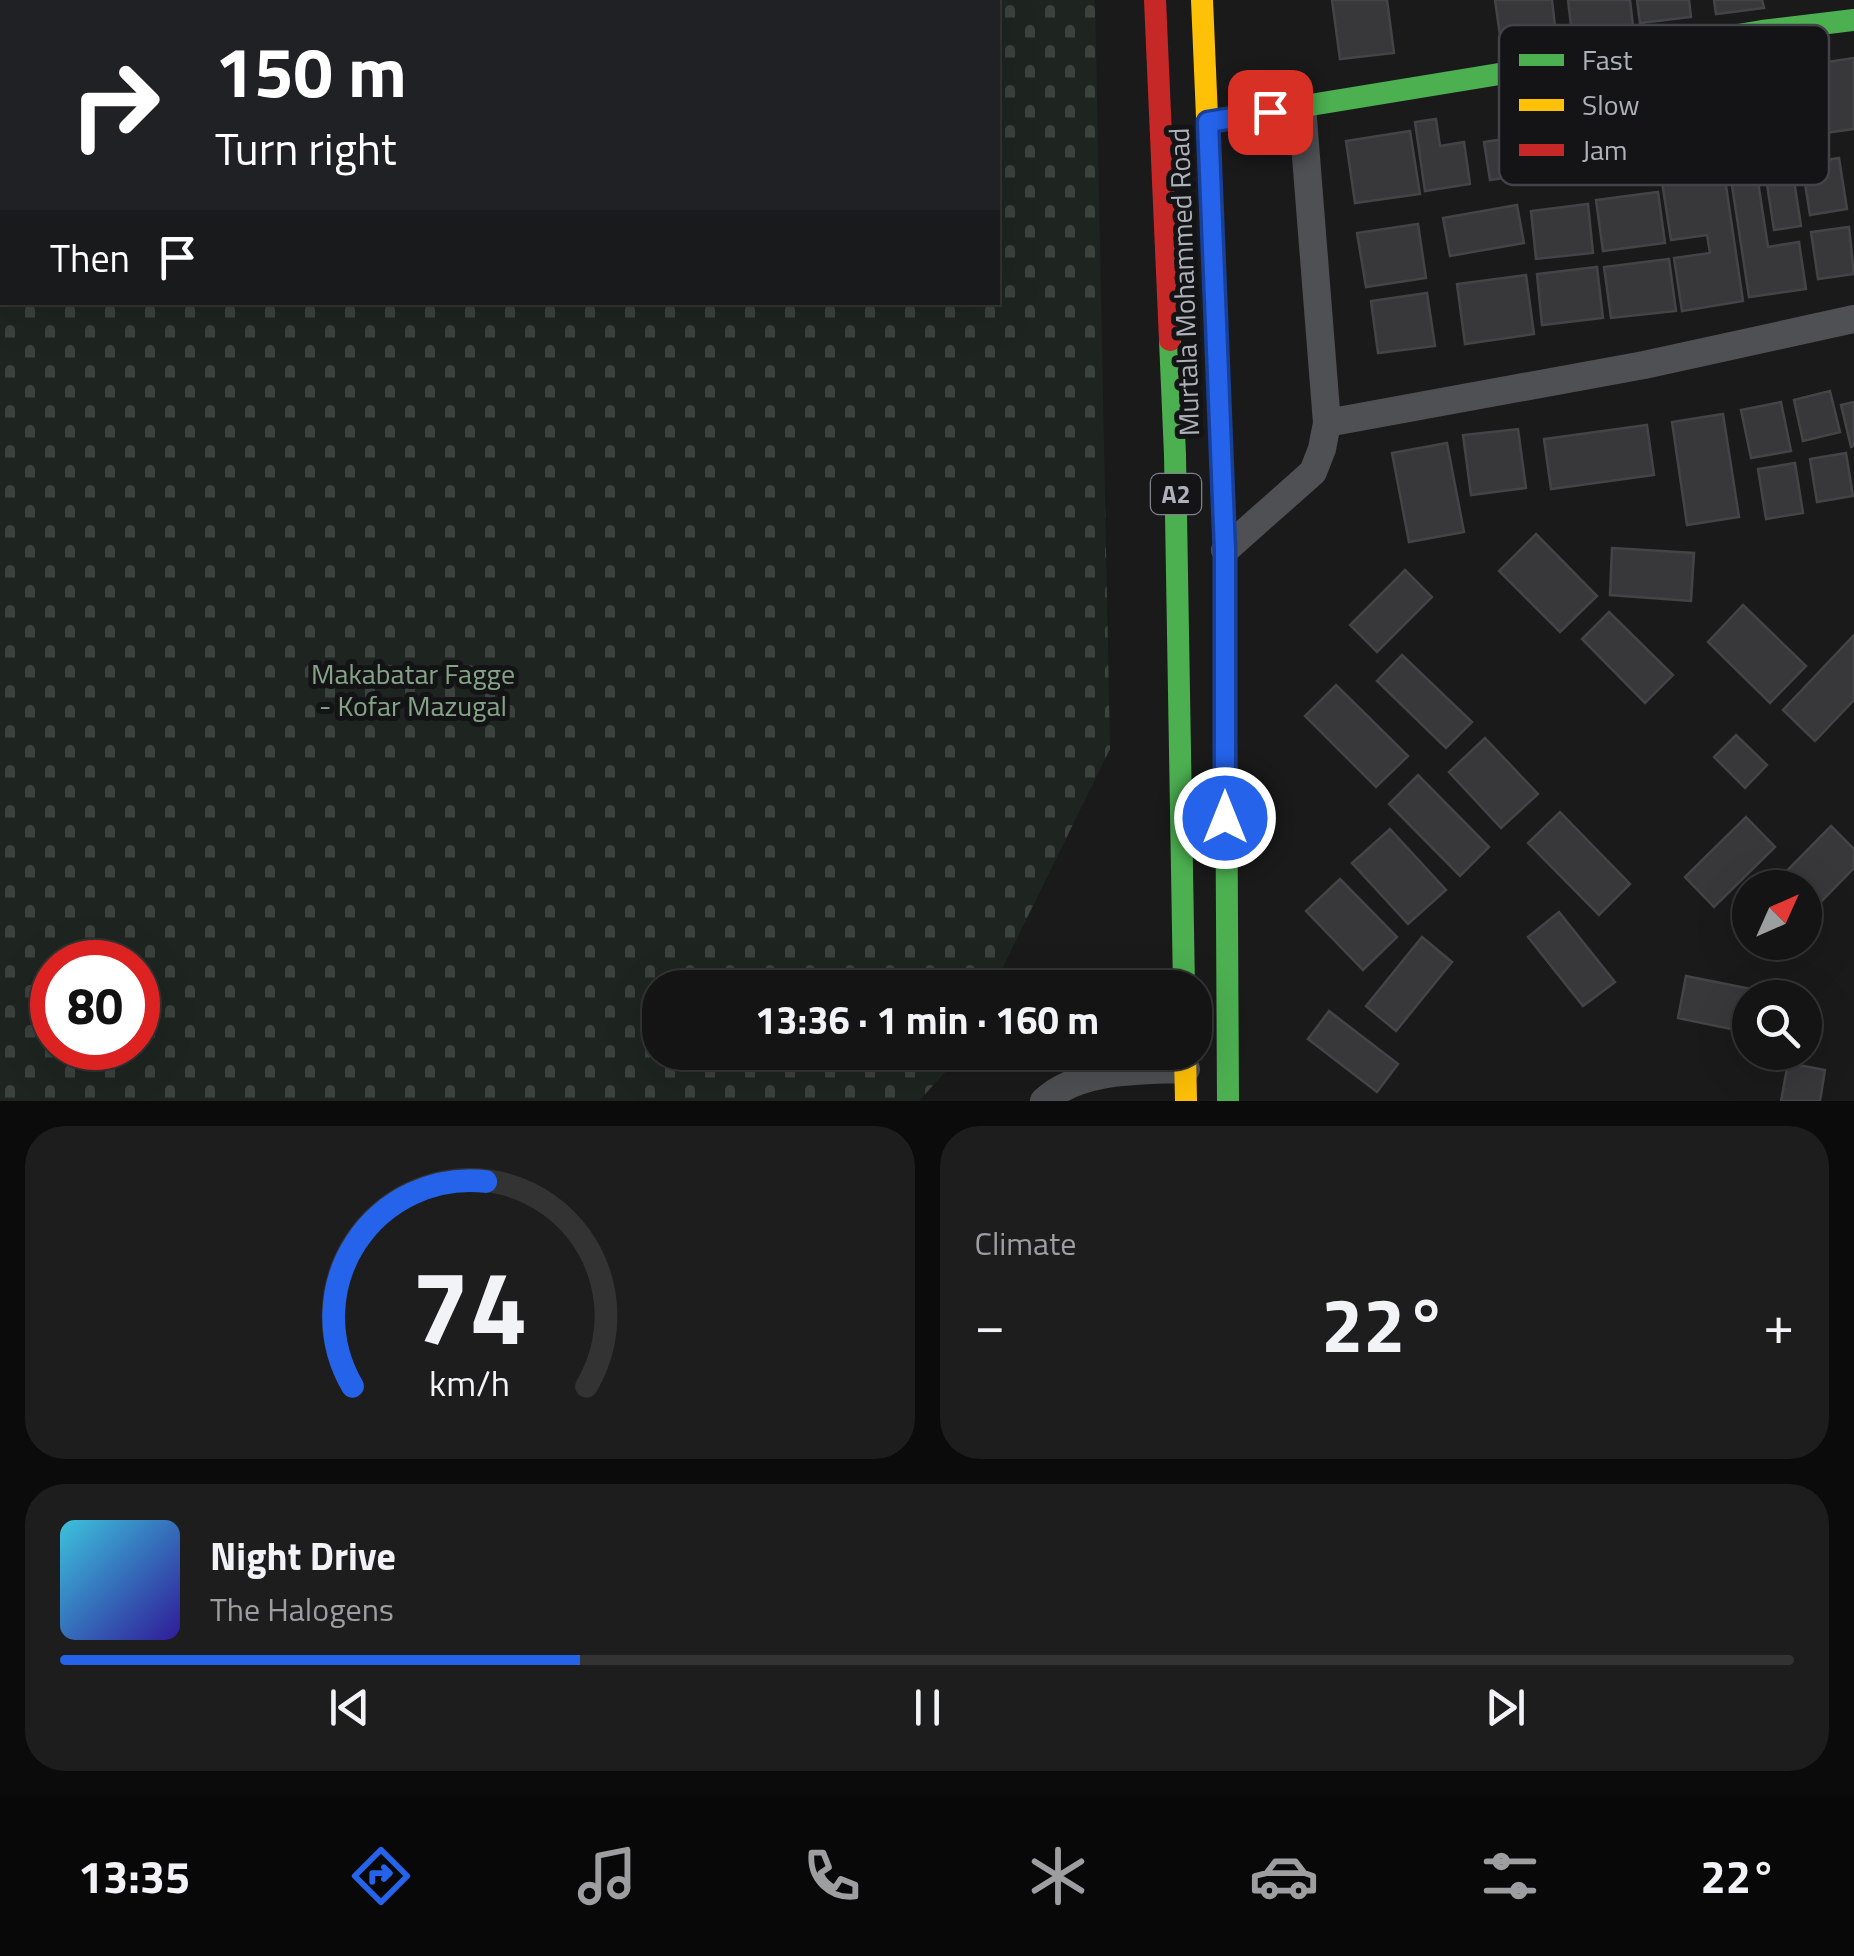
<!DOCTYPE html>
<html lang="en">
<head>
<meta charset="utf-8">
<style>
	body { margin:0; font-family:"Titillium Web",sans-serif; background:#1d1d1d; color:#f1f3f6; height:100vh; display:flex; flex-direction:column; font-size:38px; white-space:nowrap }
	* { box-sizing:border-box; margin:0 }
	p { font-size:32px; color:#9d9ea0 }
	.icon { flex:none; width:55px; height:55px; fill:none; stroke:currentColor; stroke-width:2; stroke-linecap:round; stroke-linejoin:round }
	.map { position:relative; height:1101px; overflow:hidden }
	.drawer { display:flex; flex-direction:column; gap:25px; padding:25px; background:#0b0b0b; flex:1 }
	.drawer>* { flex:none }
	.banner { position:absolute; left:0px; top:0px; width:1000px; height:305px; box-shadow:0 10px 40px #0002,0 0 0 2px #333334; background:#202124; color:#fff; overflow:hidden }
	.needle { width:65px; rotate:45deg }
	.controls { position:absolute; left:1732px; top:870px; display:grid; gap:20px }
	.controls a { display:grid; place-items:center; width:90px; height:90px; border-radius:50%; background:#141414; box-shadow:0 10px 40px #0002,0 0 0 2px #333334; font-size:50px }
	.speed { position:absolute; left:30px; top:940px; display:flex; gap:20px; font-size:50px; font-weight:700; text-align:center }
	.speed>* { display:grid; place-content:center; width:130px; height:130px; border-radius:50%; background:#141414; box-shadow:0 10px 40px #0002,0 0 0 2px #333334; line-height:1 }
	.speed .limit { border:15px solid #d22; background:#fff; color:#111 }
	.pin { position:absolute; display:grid; place-items:center; width:85px; height:85px; color:#fff; margin:-42px; border-radius:20px; box-shadow:0 5px 15px #0006 }
	.me { position:absolute; width:110px; margin:-55px; rotate:0deg; stroke-linejoin:round; filter:drop-shadow(0 0 8px #0008) }
	.turn { display:flex; align-items:center; gap:35px; height:210px; padding:0 50px; font-size:45px }
	.turn .icon { width:130px; height:130px; stroke-width:2.5 }
	.turn b { display:block; font-size:70px; line-height:85px }
	.then { display:flex; align-items:center; height:95px; padding:0 50px; background:#0003; gap:20px; font-size:38px }
	.big { font-size:75px; font-weight:700; line-height:1.1 }
	.drawer .widget { flex:1; display:flex; flex-direction:column; justify-content:center; gap:15px; min-width:0; padding:0 35px; border-radius:40px; background:#1d1d1d }
	.drawer .dial { align-items:center; gap:0 }
	.dial svg { height:260px; overflow:visible; fill:none; stroke:#333334; stroke-width:7; stroke-linecap:round; text-anchor:middle }
	.dial text { fill:#f1f3f6; stroke:none }
	.song { display:flex; align-items:center; gap:30px }
	.cover { width:120px; height:120px; border-radius:15px; background:linear-gradient(135deg,hsl(190 70% 55%),hsl(250 70% 35%)) }
	.played { height:10px; border-radius:5px; background:linear-gradient(90deg,#2563eb 30%,#333334 30%) }
	.keys { display:flex; justify-content:space-around; direction:ltr }
	.heat { display:flex; justify-content:space-between; align-items:center; font-size:55px; direction:ltr }
	.drawer .tiles { flex:1; display:grid; gap:25px; grid-template-columns:1fr 1fr }
	.widget:last-child { grid-column:span 2 }
	.trip { position:absolute; left:642px; top:970px; width:570px; height:100px; border-radius:40px; background:#141414; box-shadow:0 10px 40px #0002,0 0 0 2px #333334; font-weight:700; line-height:100px; text-align:center }
	.tab-bar { display:flex; height:160px; justify-content:space-around; align-items:center; background:#080808; color:#9d9ea0 }
	.tab-bar .icon { width:70px; height:70px }
	.tab-bar .selected { color:#2563eb }
	.tab-bar b { font-size:45px; color:#f1f3f6 }
	.map>svg:first-child { display:block }
	.cemetery { fill:url(#cemetery-stones); fill-rule:evenodd }
	.building { fill:#38383a; stroke:#434447; stroke-width:2.5 }
	.lines { fill:none; stroke-linecap:round; stroke-linejoin:round }
	.street { stroke:#4f5053; stroke-width:28 }
	.fast { stroke:#4caf50; stroke-width:22 }
	.slow { stroke:#ffc107; stroke-width:22 }
	.jam { stroke:#c62828; stroke-width:22 }
	.route-casing { stroke:#184099; stroke-width:25 }
	.route { stroke:#2563eb; stroke-width:18 }
	.labels { text-anchor:middle; stroke-width:10; stroke-linejoin:round; paint-order:stroke }
	.shield { fill:#141417; stroke:#7f8289; stroke-width:2.5 }
	.shield-label { font-size:25px; font-weight:bold; fill:#adb1ba }
	.street-label { font-size:28px; fill:#adb1ba; stroke:#141417 }
	.park-label { font-size:28px; fill:#85a487; stroke:#141417 }
	.key { fill:#141417; stroke:#424348; stroke-width:2.5 }
	.key-label { font-size:28px; fill:#adb1ba }
</style>
</head>
<body>
<div class="map">
<svg width="1854" height="1101" viewBox="0 0 1854 1101">
	<defs>
		<pattern id="cemetery-stones" width="16" height="16" patternUnits="userSpaceOnUse" patternTransform="scale(2.5)"><rect width="16" height="16" fill="#1e2520"/><path d="M2 7V4a2 2 0 0 1 4 0v3zM10 15v-3a2 2 0 0 1 4 0v3z" fill="#3c423e"/></pattern>
	</defs>
	<rect width="100%" height="100%" fill="#1a1a1b"/>
	<path class="cemetery" d="M851,0H1095L1110,749L993,987L660,988V1052L961,1053L958,1058L919,1101H0V61H2V302H998V2H816ZM52,962H138V1048H52Z"/>
	<path class="building" d="M1332,0H1387L1394,53L1340,59Z
		M1495,0H1552L1556,35L1501,42Z
		M1568,0H1630L1633,26L1572,34Z
		M1637,0H1689L1691,17L1640,23Z
		M1714,0H1762L1764,8L1716,14Z
		M1854,58V129L1796,137L1786,68Z
		M1436,119L1440,146L1464,142L1470,184L1425,191L1415,122Z
		M1410,131L1420,194L1355,203L1346,141Z
		M1511,138L1517,176L1490,180L1484,142Z
		M1790,154L1801,226L1774,230L1763,158Z
		M1839,158L1847,209L1810,215L1802,164Z
		M1702,162L1704,175L1724,172L1743,301L1682,311L1674,258L1710,253L1707,235L1671,240L1660,169Z
		M1757,175L1768,247L1799,242L1806,289L1749,297L1731,179Z
		M1658,192L1665,243L1603,251L1596,200Z
		M1588,204L1593,253L1536,259L1531,211Z
		M1517,205L1524,243L1450,256L1443,218Z
		M1418,224L1426,278L1366,287L1357,233Z
		M1849,227L1854,274L1818,279L1811,232Z
		M1669,259L1676,311L1611,318L1604,267Z
		M1597,267L1603,318L1542,325L1537,274Z
		M1526,275L1534,334L1465,344L1457,284Z
		M1427,293L1435,346L1378,353L1371,301Z
		M1830,391L1840,432L1803,441L1794,400Z
		M1781,402L1791,451L1751,458L1741,410Z
		M1854,402V446L1851,447L1841,405Z
		M1723,414L1739,517L1687,525L1672,422Z
		M1647,425L1654,475L1551,489L1544,439Z
		M1518,429L1526,488L1471,495L1463,435Z
		M1447,443L1464,532L1409,542L1392,453Z
		M1846,453L1853,496L1817,502L1810,459Z
		M1795,463L1803,513L1766,519L1758,469Z
		M1536,534L1597,596L1560,632L1499,571Z
		M1612,548L1694,553L1691,601L1610,595Z
		M1405,570L1432,597L1377,652L1350,625Z
		M1743,605L1806,666L1770,703L1708,642Z
		M1609,612L1673,675L1645,703L1582,639Z
		M1854,635V700L1815,741L1783,710Z
		M1402,655L1472,722L1446,748L1377,681Z
		M1336,685L1408,756L1376,787L1305,716Z
		M1736,735L1767,765L1745,788L1714,757Z
		M1485,738L1538,794L1501,828L1449,772Z
		M1418,775L1489,847L1460,876L1389,804Z
		M1560,812L1630,884L1599,915L1528,843Z
		M1746,817L1775,847L1714,907L1685,877Z
		M1831,826L1854,849V868L1805,918V888L1771,887Z
		M1390,829L1446,890L1408,924L1352,863Z
		M1340,879L1397,937L1363,970L1306,911Z
		M1559,912L1615,982L1583,1006L1528,937Z
		M1422,937L1452,962L1396,1031L1366,1006Z
		M1686,976L1791,997V998H1750V1033L1678,1018Z
		M1329,1011L1398,1064L1377,1092L1308,1039Z
		M1788,1063L1825,1070L1820,1101H1781Z"/>
	<g class="lines">
		<path class="street" d="M345,2L373,0
			M0,34L2,33
			M1327,423L1644,365L1854,319
			M1225,550L1313,472L1322,449L1327,423L1302,106
			M1044,1101C1080,1068 1140,1071 1186,1069"/>
		<path class="fast" d="M1207,122L1762,31L1854,20
			M1170,340L1175,455L1184,988
			M1222,467L1225,550L1228,1101"/>
		<path class="slow" d="M1202,0L1222,467
			M1185,1052L1186,1101"/>
		<path class="jam" d="M1155,0L1170,340"/>
	</g>
	<g class="lines">
		<g class="route-casing">
			<path id="route" d="M1225,818V550L1208,122L1270,112"/>
		</g>
		<use href="#route" class="route"/>
	</g>
	<g class="labels">
		<rect class="shield" x="1151" y="474" width="50" height="40" rx="8"/>
		<g class="shield-label">
			<text x="1176" y="503">A2</text>
		</g>
		<g class="street-label">
			<text transform="translate(1184 282) rotate(-92)" y="10">Murtala Mohammed Road</text>
		</g>
		<g class="park-label">
			<text x="413" y="684">Makabatar Fagge<tspan x="413" dy="32">- Kofar Mazugal</tspan></text>
		</g>
	</g>
	<rect x="1499" y="25" width="330" height="160" rx="15" class="key"/>
	<rect x="1519" y="54" width="45" height="12" fill="#4caf50"/>
	<rect x="1519" y="99" width="45" height="12" fill="#ffc107"/>
	<rect x="1519" y="144" width="45" height="12" fill="#c62828"/>
	<g class="key-label">
		<text x="1582" y="70">Fast</text>
		<text x="1582" y="115">Slow</text>
		<text x="1582" y="160">Jam</text>
	</g>
</svg>
<div class="controls">
<a><svg class="needle" viewBox="-14 -14 28 28"><path d="M0-13l5 13h-10z" fill="#e53935"/><path d="M0 13l5-13h-10z" fill="#9d9ea0"/></svg></a>
<a><svg class="icon" aria-label="search" viewBox="0 0 24 24"><circle cx="10" cy="10" r="6"/><path d="M15 15l6 6"/></svg></a>
</div>
<div class="speed"><div class="limit">80</div></div>
<div class="pin" style="left:1270px;top:112px;background:#d93025"><svg class="icon" aria-label="arrive" viewBox="0 0 24 24"><path d="M6 21V4h12l-3 4 3 4H6"/></svg></div>
<svg class="me" style="left:1225px;top:818px" viewBox="-20 -20 40 40"><circle r="17" fill="#2563eb" stroke="#fff" stroke-width="3"/><path d="M0-11L8 9 0 5-8 9z" fill="#fff"/></svg>
<div class="trip">13:36 · 1 min · 160 m</div>
<div class="banner">
<div class="turn"><svg class="icon" aria-label="right" viewBox="0 0 24 24"><path d="M7 20v-9h11M14 6l5 5-5 5"/></svg><div><b>150 m</b>Turn right</div></div>
<div class="then">Then<svg class="icon" aria-label="arrive" viewBox="0 0 24 24"><path d="M6 21V4h12l-3 4 3 4H6"/></svg></div>
</div>
</div>
<section class="drawer">
<div class="tiles">
<div class="widget dial"><svg viewBox="0 0 100 80">
<path d="M14 69A42 42 0 1 1 86 69"/>
<path d="M14 69A42 42 0 0 1 55 6" stroke="#2563eb"/>
<text x="50" y="56" font-size="32" font-weight="700">74</text>
<text x="50" y="72" font-size="11">km/h</text>
</svg></div>
<div class="widget"><p>Climate</p>
<div class="heat"><a>−</a><b class="big">22°</b><a>+</a></div>
</div>
<div class="widget">
<div class="song"><i class="cover"></i><div><b>Night Drive</b><p>The Halogens</p></div></div>
<div class="played"></div>
<div class="keys"><svg class="icon" aria-label="previous" viewBox="0 0 24 24"><path d="M18 5L8 12l10 7zM5 5v14"/></svg><svg class="icon" aria-label="pause" viewBox="0 0 24 24"><path d="M8 5v14M16 5v14"/></svg><svg class="icon" aria-label="next" viewBox="0 0 24 24"><path d="M6 5l10 7-10 7zM19 5v14"/></svg></div>
</div>
</div>
</section>
<nav class="tab-bar">
<b>13:35</b>
<svg class="icon selected" aria-label="directions" viewBox="0 0 24 24"><path d="M12 3l9 9-9 9-9-9zM9 14v-3h6M13 9l2 2-2 2"/></svg>
<svg class="icon" aria-label="music" viewBox="0 0 24 24"><path d="M9 18V5l10-2v13"/><circle cx="6" cy="18" r="3"/><circle cx="16" cy="16" r="3"/></svg>
<svg class="icon" aria-label="phone" viewBox="0 0 24 24"><path d="M5 4h4l2 5-3 2q2 4 5 5l2-3 5 2v4C11 20 4 13 5 4z"/></svg>
<svg class="icon" aria-label="climate" viewBox="0 0 24 24"><path d="M12 3v18M4 7l16 10M4 17L20 7"/></svg>
<svg class="icon" aria-label="car" viewBox="0 0 24 24"><path d="M5 17H2v-5l4-1 3-4h7l3 4 3 1v5h-3M9 17h6M6 11h13"/><circle cx="7" cy="17" r="2"/><circle cx="17" cy="17" r="2"/></svg>
<svg class="icon" aria-label="filters" viewBox="0 0 24 24"><path d="M4 7h16M4 17h16"/><circle cx="9" cy="7" r="2"/><circle cx="15" cy="17" r="2"/></svg>
<b>22°</b>
</nav>
</body>
</html>
